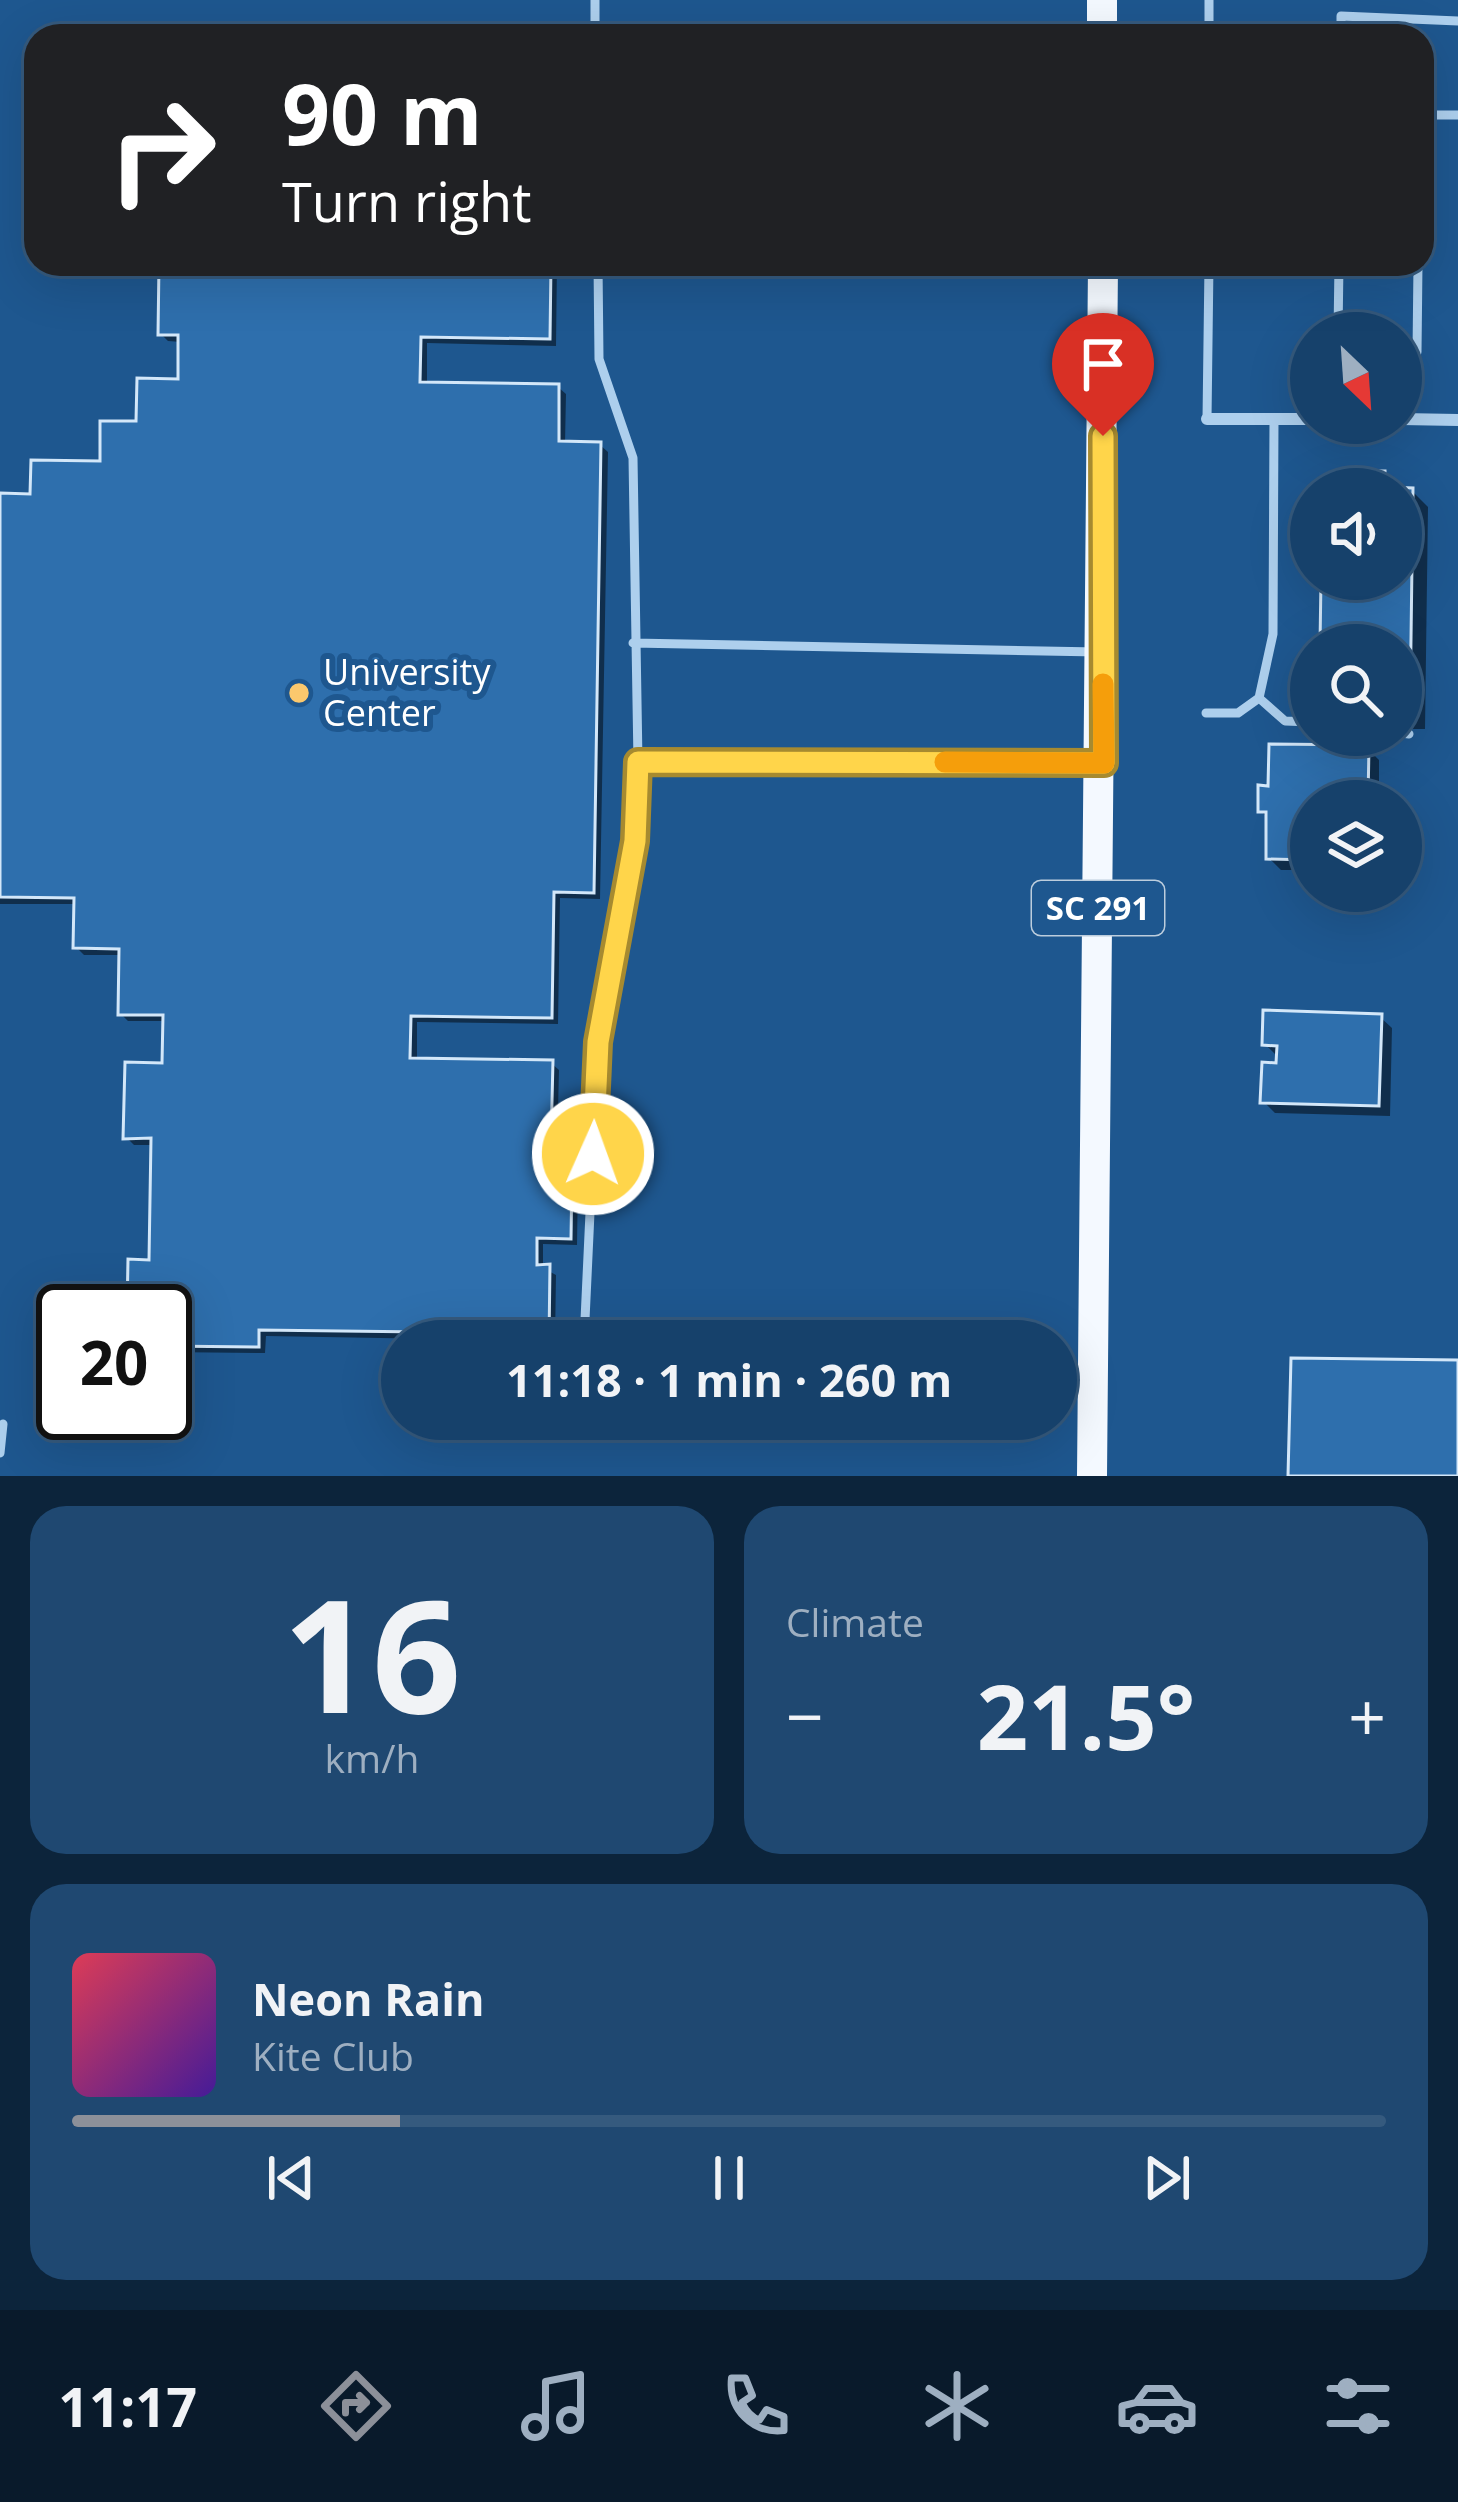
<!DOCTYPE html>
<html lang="en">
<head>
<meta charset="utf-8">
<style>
	body { margin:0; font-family:"Open Sans",sans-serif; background:#1f4871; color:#f1f3f6; height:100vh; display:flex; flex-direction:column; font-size:45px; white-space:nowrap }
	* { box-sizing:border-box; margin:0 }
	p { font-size:39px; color:#9eafc1 }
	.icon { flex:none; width:66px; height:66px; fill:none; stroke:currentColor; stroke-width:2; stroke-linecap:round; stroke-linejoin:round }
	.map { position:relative; height:1476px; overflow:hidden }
	.details { display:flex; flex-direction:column; gap:30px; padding:30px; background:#0c243b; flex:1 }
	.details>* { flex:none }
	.top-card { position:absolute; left:24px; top:24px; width:1410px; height:252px; border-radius:36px; box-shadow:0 12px 48px #0002,0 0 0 3px #355a7e; background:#202124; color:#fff; overflow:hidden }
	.needle { width:78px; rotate:155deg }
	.tools { position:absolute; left:1290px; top:312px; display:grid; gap:24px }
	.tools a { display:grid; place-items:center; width:132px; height:132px; border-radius:50%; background:#16416b; box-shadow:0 12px 48px #0002,0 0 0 3px #355a7e; font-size:60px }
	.speed { position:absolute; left:36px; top:1284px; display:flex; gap:24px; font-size:60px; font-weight:700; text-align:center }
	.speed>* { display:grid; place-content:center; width:156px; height:156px; border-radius:50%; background:#16416b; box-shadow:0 12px 48px #0002,0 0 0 3px #355a7e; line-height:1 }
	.speed .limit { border:6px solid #111; border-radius:18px; background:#fff; color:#111 }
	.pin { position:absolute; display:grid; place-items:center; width:102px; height:102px; color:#fff; margin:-123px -51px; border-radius:50% 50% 50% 0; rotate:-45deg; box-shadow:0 0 12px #0007 }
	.pin .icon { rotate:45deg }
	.me { position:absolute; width:132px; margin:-66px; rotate:2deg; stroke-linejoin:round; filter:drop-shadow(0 0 9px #0008) }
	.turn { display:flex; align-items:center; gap:42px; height:252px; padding:0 60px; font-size:54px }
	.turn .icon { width:156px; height:156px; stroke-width:2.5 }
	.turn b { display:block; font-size:84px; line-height:102px }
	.big { font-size:90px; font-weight:700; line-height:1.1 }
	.details .widget { flex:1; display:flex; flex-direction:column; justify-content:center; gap:18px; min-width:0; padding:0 42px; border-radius:36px; background:#1f4871 }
	.details .dial { align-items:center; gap:0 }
	.dial b { font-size:156px; line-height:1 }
	.song { display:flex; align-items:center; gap:36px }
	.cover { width:144px; height:144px; border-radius:18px; background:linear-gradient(135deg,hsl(350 70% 55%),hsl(260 70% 35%)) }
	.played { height:12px; border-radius:6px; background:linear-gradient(90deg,#8c9099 25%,#355a7e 25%) }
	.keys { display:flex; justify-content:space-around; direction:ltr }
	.heat { display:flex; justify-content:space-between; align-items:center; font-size:66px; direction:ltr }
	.details .tiles { flex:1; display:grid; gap:30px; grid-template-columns:1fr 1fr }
	.widget:last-child { grid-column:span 2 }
	.trip { position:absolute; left:381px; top:1320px; width:696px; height:120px; border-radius:60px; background:#16416b; box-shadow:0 12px 48px #0002,0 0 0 3px #355a7e; font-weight:700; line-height:120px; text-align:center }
	.dock { display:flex; height:192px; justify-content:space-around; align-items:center; background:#091a2b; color:#9eafc1 }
	.dock .icon { width:84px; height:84px }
	.dock .selected { color:#8c9099 }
	.dock b { font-size:54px; color:#f1f3f6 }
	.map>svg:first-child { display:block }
	.shadow { fill:#0007 }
	.building { fill:#2e6fad; stroke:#d3e7f9; stroke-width:3 }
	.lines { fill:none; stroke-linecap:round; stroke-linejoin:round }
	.lane { stroke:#adcfed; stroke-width:9 }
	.street { stroke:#adcfed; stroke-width:12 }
	.primary { stroke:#f4f9ff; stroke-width:30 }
	.route-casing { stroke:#a68a30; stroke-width:30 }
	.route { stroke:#ffd54a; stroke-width:21 }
	.slow { stroke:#f59e0b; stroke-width:21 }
	.poi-dot { fill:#fbc86d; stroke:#1e578f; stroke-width:4.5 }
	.labels { text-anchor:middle; stroke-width:12; stroke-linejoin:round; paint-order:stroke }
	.shield { fill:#1e578f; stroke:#bccddd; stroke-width:3 }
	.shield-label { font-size:33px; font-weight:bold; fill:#fff }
	.poi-label { font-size:36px; fill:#fff; stroke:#1e578f; text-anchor:start }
</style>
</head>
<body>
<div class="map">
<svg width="1458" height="1476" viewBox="0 0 1458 1476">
	<rect width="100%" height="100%" fill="#1e578f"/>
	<path class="shadow" d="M162,264H557L556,346L427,343V385L558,387L566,394L565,444L600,445L608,452L600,899L560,898L558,1024L417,1022V1061L551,1063L559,1070L557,1149H543V1172L571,1173L578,1180L577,1245L543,1244V1268L556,1275L555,1341L266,1336L265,1353L165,1352V1311H130L151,1263L154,1145H134L126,1137L165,1066L166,1021H128L121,1014L122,955H84L76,947L77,904H0V496L33,497L103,464L181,382V342L168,341L161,334Z
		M1384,474L1399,489H1359Z
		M1401,491H1412L1428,507L1425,729H1401V645H1323L1324,579H1401Z
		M1367,748L1379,760V801H1311V870H1281L1269,858V819L1261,811L1271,789Z
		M1380,1017L1392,1028L1390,1116L1275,1113L1263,1101L1279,1066L1277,1056L1265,1044Z"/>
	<path class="building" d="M159,264H551L550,339L421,337L420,382L559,384V441L601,442L594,893L554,892L552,1018L411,1016L410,1058L553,1060L551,1143H537V1169L572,1170L571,1239L537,1238V1265L550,1264L549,1341H423V1332L259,1330V1347L165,1346V1311H127L128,1259L149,1260L151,1138L123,1139L125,1062L162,1063L163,1015H118L119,949L73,948L74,898L0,897V493L30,494L31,460L100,461V421H136L137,378L178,379V335H158Z
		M1357,471H1385V487L1413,488L1410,714H1401V645H1320L1321,579H1401V489H1323L1356,488Z
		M1269,744L1369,745L1368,801H1311V860L1266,859V812H1258V785L1268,786Z
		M1263,1010L1382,1014L1379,1106L1260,1103L1262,1062L1276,1063L1277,1046L1262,1045Z
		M1291,1358L1458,1360V1476H1288Z"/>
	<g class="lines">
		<path class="lane" d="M595,0V36
			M1209,0V36
			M1341,36V16L1458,21
			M1422,115H1458
			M1338,333L1339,264
			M1401,352H1417L1418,264
			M1207,419L1209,264
			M633,643L1098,652
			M1259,698L1285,721L1311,722
			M1206,713H1238L1259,698L1273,634L1274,419
			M1401,733L1409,734
			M638,762L1095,763
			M584,1341L598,1042L635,841L638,762L633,458L599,359L598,264
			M0,1453L3,1424"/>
		<path class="street" d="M1207,419H1311
			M1401,419L1458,420"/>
		<path class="primary" d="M1102,0V36
			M1092,1476C1099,1072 1103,668 1103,264"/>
	</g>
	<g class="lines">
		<g class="route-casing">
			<path id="route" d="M593,1154L598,1042L635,841L638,762L1104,763L1103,436"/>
		</g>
		<use href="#route" class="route"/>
		<path class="slow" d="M945,762L1104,763L1103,684"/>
	</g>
	<circle class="poi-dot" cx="299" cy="693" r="12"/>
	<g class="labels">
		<rect class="shield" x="1032" y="881" width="132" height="54" rx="9"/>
		<g class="shield-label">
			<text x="1098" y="920">SC 291</text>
		</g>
		<g class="poi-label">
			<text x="323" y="685">University<tspan x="323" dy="41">Center</tspan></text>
		</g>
	</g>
</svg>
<div class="tools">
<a><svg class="needle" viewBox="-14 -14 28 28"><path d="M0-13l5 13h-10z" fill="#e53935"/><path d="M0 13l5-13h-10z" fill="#9eafc1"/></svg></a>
<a><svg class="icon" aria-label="sound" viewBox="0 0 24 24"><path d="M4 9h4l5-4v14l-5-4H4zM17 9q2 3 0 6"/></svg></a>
<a><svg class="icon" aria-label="search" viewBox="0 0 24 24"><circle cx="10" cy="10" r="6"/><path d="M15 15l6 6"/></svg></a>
<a><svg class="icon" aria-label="layers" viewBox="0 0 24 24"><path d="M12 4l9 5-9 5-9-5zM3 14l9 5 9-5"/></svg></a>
</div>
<div class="speed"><div class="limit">20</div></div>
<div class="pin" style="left:1103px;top:436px;background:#d93025"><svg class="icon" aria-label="arrive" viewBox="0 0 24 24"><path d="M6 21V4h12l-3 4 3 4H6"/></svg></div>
<svg class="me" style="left:593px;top:1154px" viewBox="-20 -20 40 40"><circle r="17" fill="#ffd54a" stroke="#fff" stroke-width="3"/><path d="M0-11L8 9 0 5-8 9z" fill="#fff"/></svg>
<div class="trip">11:18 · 1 min · 260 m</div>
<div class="top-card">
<div class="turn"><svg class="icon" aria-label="right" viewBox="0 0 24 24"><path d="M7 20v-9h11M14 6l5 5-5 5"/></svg><div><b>90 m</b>Turn right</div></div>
</div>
</div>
<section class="details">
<div class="tiles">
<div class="widget dial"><b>16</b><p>km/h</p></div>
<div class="widget"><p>Climate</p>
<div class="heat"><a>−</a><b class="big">21.5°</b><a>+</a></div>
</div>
<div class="widget">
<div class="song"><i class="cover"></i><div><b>Neon Rain</b><p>Kite Club</p></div></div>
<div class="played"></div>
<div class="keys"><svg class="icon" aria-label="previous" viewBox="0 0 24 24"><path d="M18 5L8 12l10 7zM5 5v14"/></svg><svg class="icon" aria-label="pause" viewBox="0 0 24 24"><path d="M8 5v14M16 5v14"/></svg><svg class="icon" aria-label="next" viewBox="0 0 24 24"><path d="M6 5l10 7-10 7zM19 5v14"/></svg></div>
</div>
</div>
</section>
<nav class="dock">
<b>11:17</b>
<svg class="icon selected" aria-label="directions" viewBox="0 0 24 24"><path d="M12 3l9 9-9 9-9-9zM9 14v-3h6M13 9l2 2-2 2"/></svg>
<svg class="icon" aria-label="music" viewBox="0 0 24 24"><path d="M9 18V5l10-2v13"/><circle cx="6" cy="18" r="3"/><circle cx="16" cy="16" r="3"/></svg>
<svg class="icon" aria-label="phone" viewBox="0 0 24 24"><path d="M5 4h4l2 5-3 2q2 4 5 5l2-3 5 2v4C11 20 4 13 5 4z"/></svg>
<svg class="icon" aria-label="climate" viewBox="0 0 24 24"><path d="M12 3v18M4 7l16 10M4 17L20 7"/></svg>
<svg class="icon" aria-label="car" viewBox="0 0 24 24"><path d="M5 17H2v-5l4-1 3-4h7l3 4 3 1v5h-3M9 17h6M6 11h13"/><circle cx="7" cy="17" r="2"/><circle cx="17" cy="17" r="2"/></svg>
<svg class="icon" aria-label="filters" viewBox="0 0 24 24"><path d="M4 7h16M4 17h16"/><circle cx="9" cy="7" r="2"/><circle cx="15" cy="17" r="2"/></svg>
</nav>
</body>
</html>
